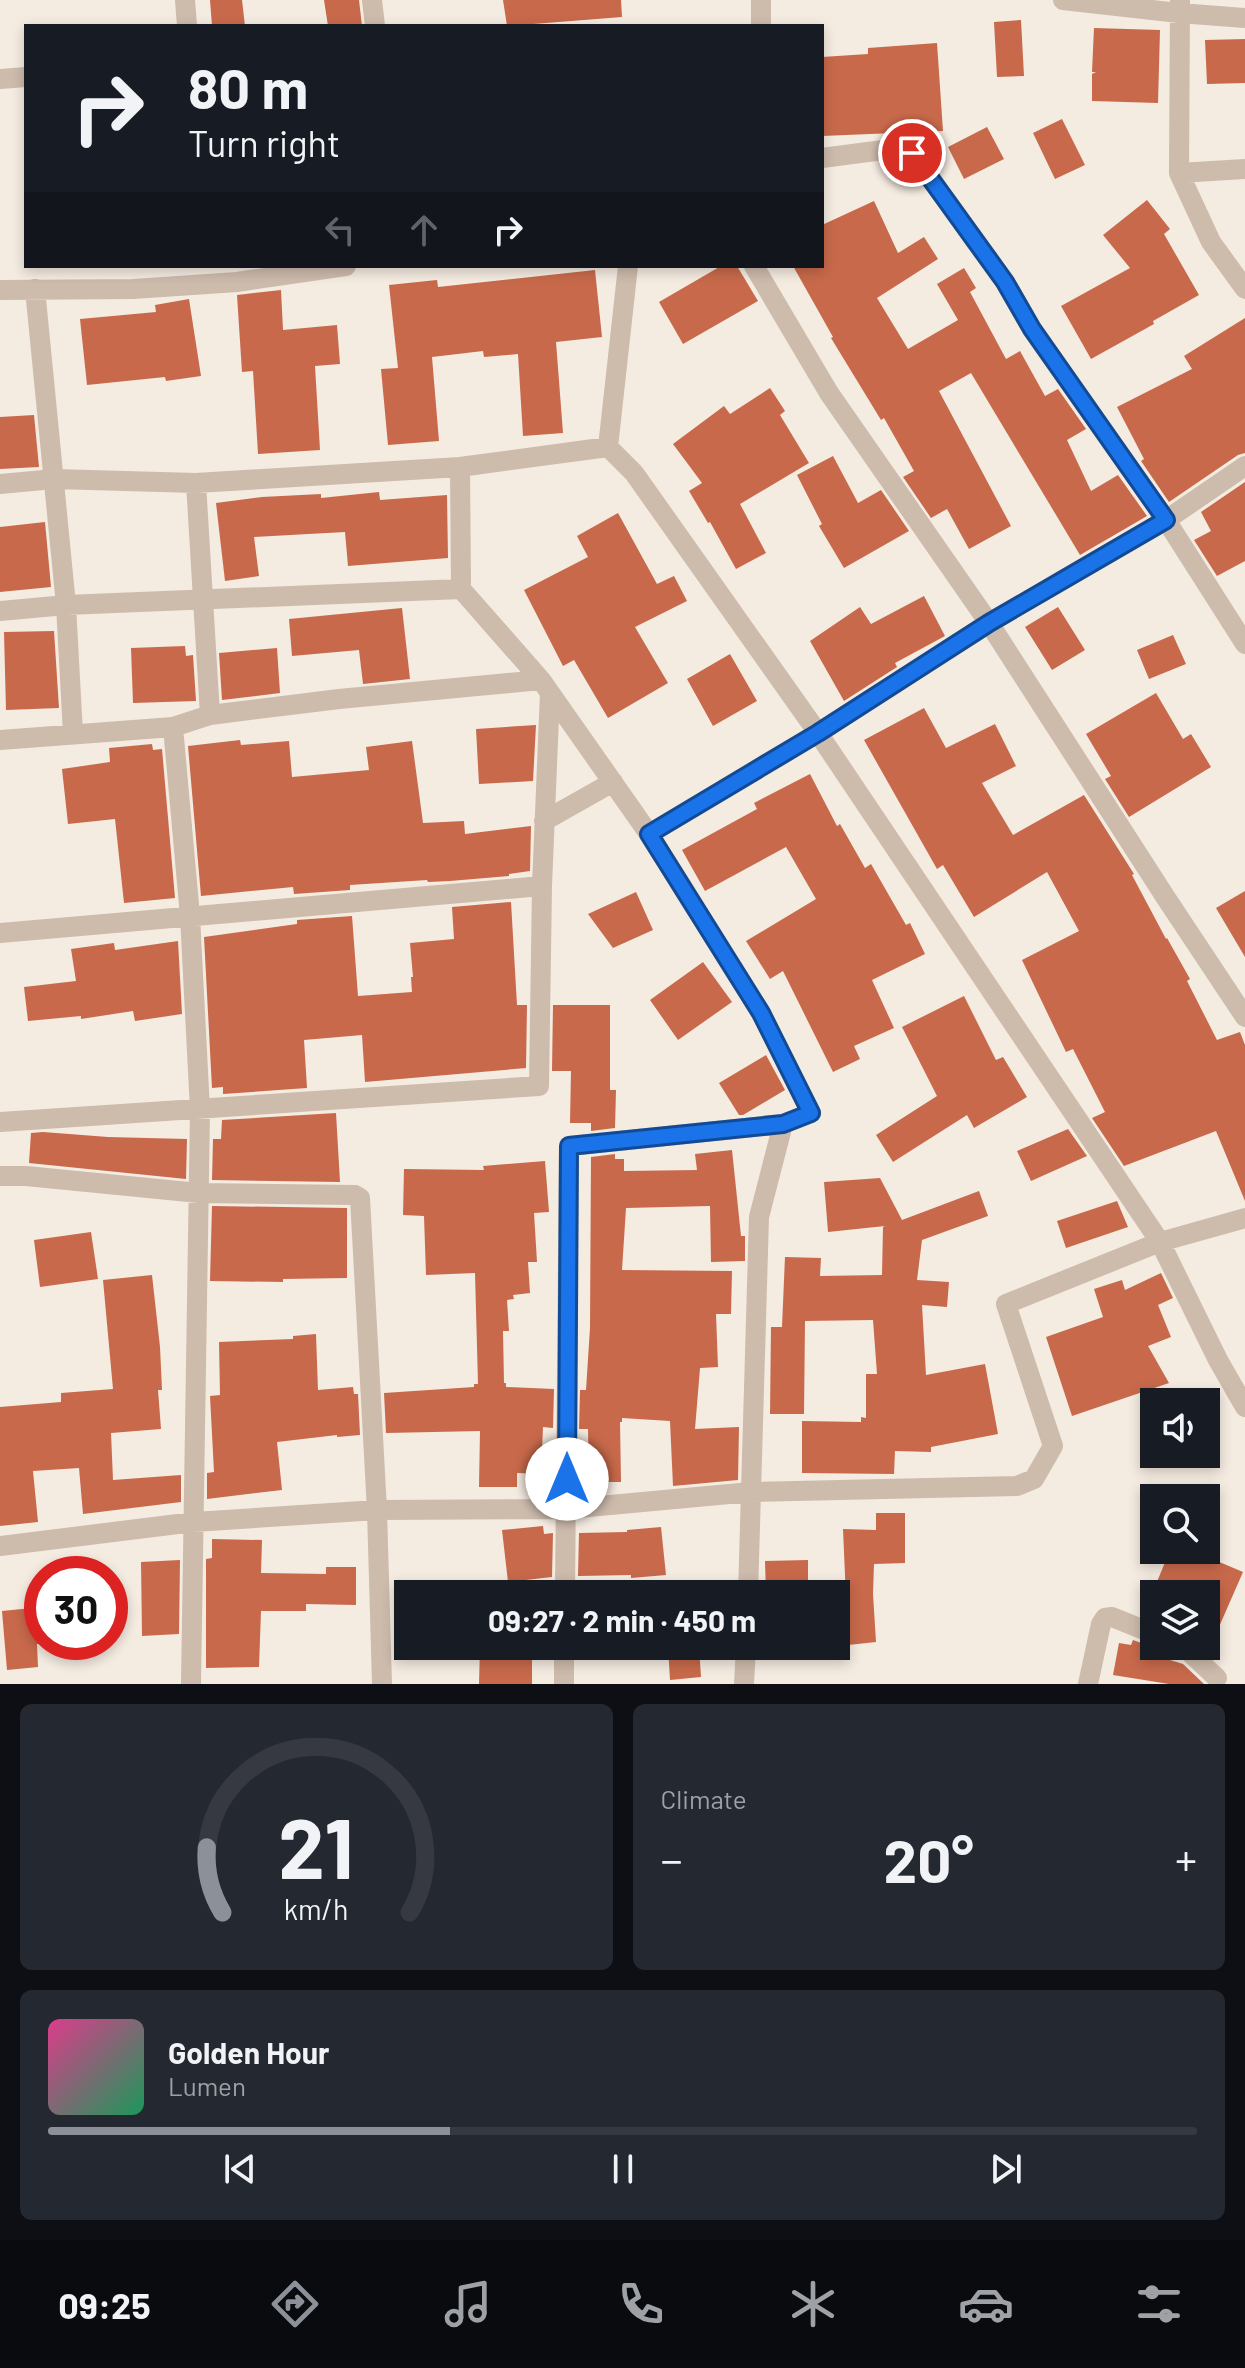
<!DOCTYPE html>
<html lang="en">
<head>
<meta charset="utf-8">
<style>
	body { margin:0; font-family:Barlow,sans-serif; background:#242831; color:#f1f3f6; height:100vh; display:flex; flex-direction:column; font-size:30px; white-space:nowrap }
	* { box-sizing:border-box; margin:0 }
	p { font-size:26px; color:#9ea1a6 }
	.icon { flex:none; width:44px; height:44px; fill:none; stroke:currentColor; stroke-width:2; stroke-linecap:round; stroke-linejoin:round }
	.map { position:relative; height:1684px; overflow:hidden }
	.side { display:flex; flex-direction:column; gap:20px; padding:20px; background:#0d0f14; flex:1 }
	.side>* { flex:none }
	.banner { position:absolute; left:24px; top:24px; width:800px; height:244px; border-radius:0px; box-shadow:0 4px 12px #0003; background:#171b24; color:#f1f3f6; overflow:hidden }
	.buttons { position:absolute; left:1140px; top:1388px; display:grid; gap:16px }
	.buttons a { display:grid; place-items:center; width:80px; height:80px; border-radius:0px; background:#171b24; box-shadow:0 4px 12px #0003; font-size:40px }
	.speed { position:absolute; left:24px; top:1556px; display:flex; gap:16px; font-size:40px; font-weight:700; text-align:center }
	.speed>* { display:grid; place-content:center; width:104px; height:104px; border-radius:50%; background:#171b24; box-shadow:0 4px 12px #0003; line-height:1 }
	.speed .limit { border:12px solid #d22; background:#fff; color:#111 }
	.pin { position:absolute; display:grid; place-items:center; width:68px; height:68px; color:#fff; margin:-34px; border:4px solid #fff; border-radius:50%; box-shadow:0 2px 8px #0007 }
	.me { position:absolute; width:88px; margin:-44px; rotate:0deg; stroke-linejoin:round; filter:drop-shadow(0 0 6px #0008) }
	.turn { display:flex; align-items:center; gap:28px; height:168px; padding:0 32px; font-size:36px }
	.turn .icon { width:104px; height:104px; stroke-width:2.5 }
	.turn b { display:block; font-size:56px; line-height:68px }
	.lanes { display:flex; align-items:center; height:76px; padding:0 32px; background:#0003; justify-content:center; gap:40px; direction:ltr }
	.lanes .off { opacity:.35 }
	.big { font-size:60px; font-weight:700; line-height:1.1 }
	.side .widget { flex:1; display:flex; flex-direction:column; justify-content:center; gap:12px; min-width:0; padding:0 28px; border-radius:12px; background:#242831 }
	.side .dial { align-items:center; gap:0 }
	.dial svg { height:208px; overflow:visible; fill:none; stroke:#363941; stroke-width:7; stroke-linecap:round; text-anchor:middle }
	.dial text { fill:#f1f3f6; stroke:none }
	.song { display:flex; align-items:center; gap:24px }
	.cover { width:96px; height:96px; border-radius:12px; background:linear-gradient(135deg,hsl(330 70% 55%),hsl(150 70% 35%)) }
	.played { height:8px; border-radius:4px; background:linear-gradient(90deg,#8c9099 35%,#363941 35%) }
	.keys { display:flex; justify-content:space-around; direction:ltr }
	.heat { display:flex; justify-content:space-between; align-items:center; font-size:44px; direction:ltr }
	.side .tiles { flex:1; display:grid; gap:20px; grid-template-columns:1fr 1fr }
	.widget:last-child { grid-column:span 2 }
	.trip { position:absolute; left:394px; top:1580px; width:456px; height:80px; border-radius:0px; background:#171b24; box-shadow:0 4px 12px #0003; font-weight:700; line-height:80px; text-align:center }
	.menu { display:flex; height:128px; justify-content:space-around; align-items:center; background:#090b0e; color:#9ea1a6 }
	.menu .icon { width:56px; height:56px }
	.menu .selected { color:#8c9099 }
	.menu b { font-size:36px; color:#f1f3f6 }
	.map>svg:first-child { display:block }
	.building { fill:#c8694b }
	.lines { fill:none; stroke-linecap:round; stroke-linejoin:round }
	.minor { stroke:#cdbbac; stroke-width:20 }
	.route-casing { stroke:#114b97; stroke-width:20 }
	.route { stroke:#1a73e8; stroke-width:14 }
</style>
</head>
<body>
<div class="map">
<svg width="1245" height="1684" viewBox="0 0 1245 1684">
	<rect width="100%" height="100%" fill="#f4ebe1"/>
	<path class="building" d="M210,0H242L245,26H212Z
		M324,0H359L362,26H328Z
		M503,0H621L622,17L507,26Z
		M1021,20L1024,76L997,77L994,22Z
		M1094,28L1160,30L1158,103L1092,101V74L1096,72H1092Z
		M1245,39V83L1207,84L1205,40Z
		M937,43L943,131L822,136V57L868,54V48Z
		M1062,119L1085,165L1055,179L1033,133Z
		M987,127L1004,159L964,179L948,147Z
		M1147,200L1170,229L1164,234L1199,295L1153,321L1154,324L1091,359L1061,306L1130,268L1103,235Z
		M874,201L898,253L924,237L938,259L877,298L908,349L958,320L937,284L964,268L976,288L970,292L1006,359L1020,351L1045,396L1058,389L1086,429L1067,440L1091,491L1118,475L1147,516L1080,555L971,373L939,391L1011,526L969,549L947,509L931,518L903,477L914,471L884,418L881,420L831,338L833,337L793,266H822V225Z
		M721,266H737L758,301L683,344L659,302Z
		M595,270L602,337L556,342L563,433L523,436L518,354L484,357L483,351L432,357L439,441L388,445L381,369L398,368L389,285L437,280L438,287Z
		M281,290L283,330L337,325L340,364L315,366L320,450L258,454L253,371L242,372L237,295Z
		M189,299L201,376L166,381L165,377L87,385L80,319L156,312L155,305Z
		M1245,318V453L1238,455L1169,502L1141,461L1144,459L1117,407L1192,369L1184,356Z
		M770,388L785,411L780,415L809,463L740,504L766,553L736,569L710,522L708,523L689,491L702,483L673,444L724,406L730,414Z
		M34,415L39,467L0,469V417Z
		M833,456L858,503L881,490L909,531L844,568L819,526L822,524L797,475Z
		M1245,482V561L1217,576L1194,540L1211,531L1201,512Z
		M379,492L380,500L447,495L448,558L348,566L345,532L254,537L259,576L225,581L216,503L262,497L321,494V498Z
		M618,513L657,584L674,576L687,601L635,627L668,683L608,718L574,660L563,666L524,590L588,557L577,536Z
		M45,522L51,587L0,592V527Z
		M924,596L945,636L895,663L897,667L844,701L810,641L860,607L871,624Z
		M1058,607L1085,650L1052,670L1025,627Z
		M402,608L410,679L363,684L359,650L292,656L289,619Z
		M54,631L59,708L6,710L4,632Z
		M1173,635L1186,664L1149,679L1137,650Z
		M185,646L186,656L193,655L196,701L133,703L131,648Z
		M277,648L280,693L222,700L219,653Z
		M730,654L757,701L713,726L687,679Z
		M1156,693L1183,739L1191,734L1211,767L1129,817L1105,779L1111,776L1086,734Z
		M924,708L946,748L995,724L1016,766L982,783L1013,835L1084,795L1134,874L1132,875L1166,939L1167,938L1190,979L1187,981L1217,1040L1240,1032L1245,1045V1201L1216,1131L1124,1166L1092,1118L1105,1112L1073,1049L1066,1052L1022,960L1079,931L1047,872L974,917L943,865L937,869L864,740Z
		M536,725L533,781L479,784L476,729Z
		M240,740L241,745L289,741L292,777L369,770L366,747L412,741L423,823L464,821L465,834L531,826L530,871L509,874V876L450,881L428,882L427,880L350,885V890L294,894L293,887L201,896L188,746Z
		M152,744L153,750L162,749L175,898L124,903L115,819L68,824L62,769L110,762L109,748Z
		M810,774L837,826L840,824L865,868L871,864L906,925L910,923L925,954L872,980L894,1028L854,1046L860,1059L833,1072L783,971L770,979L746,941L816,899L786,847L705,891L682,850L757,809L754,803Z
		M1245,891V957L1216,908Z
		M636,892L653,930L613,948L588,914Z
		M511,902L517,1005H527L526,1068L365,1082L362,1035L304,1040L307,1088L223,1094V1087L212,1088L204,937L297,924V920L352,916L358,996L412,992L411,977H413L410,943L454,939L452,907Z
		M178,941L182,1014L135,1021L133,1011L81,1019V1016L28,1021L24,987L76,981L71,949L114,943L115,950Z
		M703,962L732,1002L678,1040L650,1000Z
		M964,996L996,1060L1003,1057L1027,1097L974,1128L967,1115L893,1162L876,1135L937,1096L902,1027Z
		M553,1005H610V1090H616L615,1128L591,1131V1123H570L571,1071H552Z
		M766,1055L785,1090L743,1115H739L719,1083Z
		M336,1113L340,1182L212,1180L213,1139H221L222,1120Z
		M1068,1129L1087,1156L1031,1181L1017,1151Z
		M43,1132L108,1137L187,1139L186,1179L29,1163L31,1133Z
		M732,1150L741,1236H745V1261L711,1262L710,1206L626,1208L622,1270L732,1271L731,1314H716L718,1367L700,1368L695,1429L739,1427L738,1480L673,1486L670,1421L622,1418V1422H620L621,1482H589L588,1429H579L580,1390H586L590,1328L591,1157L615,1154V1159H624V1171L697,1170L695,1154Z
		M545,1161L549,1212L534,1213L537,1262H528L530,1293L513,1295L514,1299L507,1300L509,1331H503L504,1383H506V1387L554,1389L553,1428L543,1427L541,1474L517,1473V1487H479L480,1431L386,1433L384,1393L474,1387V1384H478L475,1273L426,1275L424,1216L403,1215L404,1169L484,1170L483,1166Z
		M880,1178L902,1220L979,1191L988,1216L922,1240L917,1280L949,1282L947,1307L922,1305L926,1375L985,1364L998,1434L931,1447V1452L895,1451L894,1474L802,1473V1421L861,1422V1417L866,1418V1374H877L873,1320L805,1321L804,1414H770L771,1327H782L785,1257L821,1258L820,1276L882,1275L883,1227L885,1226L828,1232L824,1182Z
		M1117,1201L1128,1227L1066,1248L1057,1221Z
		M212,1206L347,1208V1278L283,1279V1282L210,1281Z
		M91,1232L98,1279L40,1287L34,1240Z
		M1161,1273L1173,1298L1158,1305L1171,1337L1148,1346L1169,1383L1072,1416L1046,1337L1103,1317L1094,1289L1122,1280L1125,1290Z
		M152,1275L160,1347L162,1390H158L161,1429L111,1433L113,1480L181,1475V1502L83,1514L79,1468L33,1471L38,1522L0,1526V1407L61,1402V1393L113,1389L103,1280Z
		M316,1334L318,1390L353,1387L354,1394H358L360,1435L337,1437V1435L277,1442L282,1490L207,1499V1473L214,1472L210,1396L220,1395L219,1342L293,1339V1336Z
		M876,1513H905V1563L874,1564L873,1594L876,1642L848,1645L843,1529L876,1530Z
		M543,1526L544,1534L553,1533L552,1577L508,1582L502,1530Z
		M661,1527L666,1575L631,1578V1575L578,1576L579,1533L627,1532V1530Z
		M212,1539L262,1540L261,1573L326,1574V1567H356V1605L306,1604V1611H261L259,1667L206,1668V1559L212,1558Z
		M1170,1550H1191L1243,1572L1208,1652L1206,1650V1594H1154V1620L1143,1616Z
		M180,1560L179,1634L142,1636L141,1562Z
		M808,1560V1594H766L765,1561Z
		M42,1607V1644H37L38,1667L7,1670L2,1611Z
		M1133,1640L1158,1649L1157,1656L1183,1664L1204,1684H1169L1113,1675L1119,1643L1131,1645Z
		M480,1646H532V1684H479Z
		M668,1646H699L701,1677L670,1680Z"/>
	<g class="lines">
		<path class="minor" d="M185,0L187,26
			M372,0L375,26
			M1063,0L1179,13L1245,18
			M1180,0L1179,173L1211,242L1245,289
			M761,26V0
			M0,79L26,77
			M822,158L883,150L912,153L1005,282L1032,329L1166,520L1245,644
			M1179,173L1245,169
			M754,266L829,393L989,623L1166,898L1245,1017
			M35,289L66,605L73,734
			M0,290L133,289L237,282L346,266
			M608,447L628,266
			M460,467L461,589L541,680L649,834L761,1013L811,1113L783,1124L569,1146L565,1594
			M196,483L210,715
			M0,484L54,479L196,483L460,467L608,447L634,473L818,733L1160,1242L1218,1360L1245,1407
			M0,611L66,605L461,589
			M173,727L190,916L200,1110L191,1684
			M0,740L173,727L210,715L339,699L541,680
			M544,821L613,782
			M649,834L818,733L989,623L1166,520L1245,466
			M0,933L542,886
			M0,1122L539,1086L542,886L550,693
			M0,1176H26L199,1193L355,1195L360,1198L377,1510L382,1684
			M0,1546L194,1522L377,1510L567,1509L751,1492L1017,1486L1034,1479L1053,1446L1006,1304L1160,1242L1245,1218
			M748,1594L759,1217L783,1124
			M1183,1646L1217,1678
			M564,1684V1646
			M744,1684L746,1646
			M1088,1684L1101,1624L1105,1618L1112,1617L1154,1634"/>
	</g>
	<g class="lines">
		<g class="route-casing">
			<path id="route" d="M567,1479L569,1146L783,1124L811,1113L761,1013L649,834L818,733L989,623L1166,520L1032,329L1005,282L912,153"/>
		</g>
		<use href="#route" class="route"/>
	</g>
</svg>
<div class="buttons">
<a><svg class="icon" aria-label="sound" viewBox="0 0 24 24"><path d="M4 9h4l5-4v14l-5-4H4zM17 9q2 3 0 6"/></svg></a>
<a><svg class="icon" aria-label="search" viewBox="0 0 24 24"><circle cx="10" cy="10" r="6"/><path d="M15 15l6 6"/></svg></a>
<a><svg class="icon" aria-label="layers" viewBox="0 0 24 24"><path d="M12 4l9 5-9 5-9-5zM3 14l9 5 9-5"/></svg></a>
</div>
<div class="speed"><div class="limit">30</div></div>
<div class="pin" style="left:912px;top:153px;background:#d93025"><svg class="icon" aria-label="arrive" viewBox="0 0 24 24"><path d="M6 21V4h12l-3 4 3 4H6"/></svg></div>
<svg class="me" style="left:567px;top:1479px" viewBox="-20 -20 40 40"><circle r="19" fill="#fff"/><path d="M0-13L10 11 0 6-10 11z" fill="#1a73e8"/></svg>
<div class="trip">09:27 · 2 min · 450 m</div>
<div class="banner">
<div class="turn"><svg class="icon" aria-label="right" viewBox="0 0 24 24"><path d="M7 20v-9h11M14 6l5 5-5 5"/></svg><div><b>80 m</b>Turn right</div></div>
<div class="lanes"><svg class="icon off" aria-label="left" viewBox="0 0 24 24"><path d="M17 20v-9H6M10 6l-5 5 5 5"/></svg><svg class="icon off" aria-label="ahead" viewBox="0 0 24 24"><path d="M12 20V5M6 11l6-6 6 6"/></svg><svg class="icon" aria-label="right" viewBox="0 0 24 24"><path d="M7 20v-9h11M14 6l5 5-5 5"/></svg></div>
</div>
</div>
<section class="side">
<div class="tiles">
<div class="widget dial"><svg viewBox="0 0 100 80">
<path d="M14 69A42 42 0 1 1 86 69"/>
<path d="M14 69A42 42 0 0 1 8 44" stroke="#8c9099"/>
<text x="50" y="56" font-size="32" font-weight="700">21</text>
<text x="50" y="72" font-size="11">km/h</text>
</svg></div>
<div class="widget"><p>Climate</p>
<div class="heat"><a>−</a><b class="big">20°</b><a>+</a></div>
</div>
<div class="widget">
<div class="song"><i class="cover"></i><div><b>Golden Hour</b><p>Lumen</p></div></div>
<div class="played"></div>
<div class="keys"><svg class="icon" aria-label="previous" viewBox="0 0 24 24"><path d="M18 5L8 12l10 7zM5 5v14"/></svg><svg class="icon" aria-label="pause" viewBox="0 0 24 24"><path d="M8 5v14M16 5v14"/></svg><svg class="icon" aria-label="next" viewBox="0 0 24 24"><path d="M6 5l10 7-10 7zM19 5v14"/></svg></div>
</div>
</div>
</section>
<nav class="menu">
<b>09:25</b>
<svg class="icon selected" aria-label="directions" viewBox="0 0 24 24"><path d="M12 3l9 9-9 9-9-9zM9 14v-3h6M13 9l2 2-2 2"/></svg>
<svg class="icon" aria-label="music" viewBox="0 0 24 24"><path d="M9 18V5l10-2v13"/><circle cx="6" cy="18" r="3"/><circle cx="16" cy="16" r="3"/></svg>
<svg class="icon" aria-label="phone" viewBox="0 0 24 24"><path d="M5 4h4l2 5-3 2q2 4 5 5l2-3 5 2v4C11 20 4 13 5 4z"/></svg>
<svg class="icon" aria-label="climate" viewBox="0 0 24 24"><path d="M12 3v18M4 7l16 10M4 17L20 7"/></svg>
<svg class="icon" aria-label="car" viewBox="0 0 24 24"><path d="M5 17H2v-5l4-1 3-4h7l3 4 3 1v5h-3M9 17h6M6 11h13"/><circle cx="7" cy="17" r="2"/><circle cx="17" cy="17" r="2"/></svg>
<svg class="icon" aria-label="filters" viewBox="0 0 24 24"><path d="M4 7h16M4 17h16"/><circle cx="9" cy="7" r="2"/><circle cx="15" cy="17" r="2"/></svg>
</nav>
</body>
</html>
